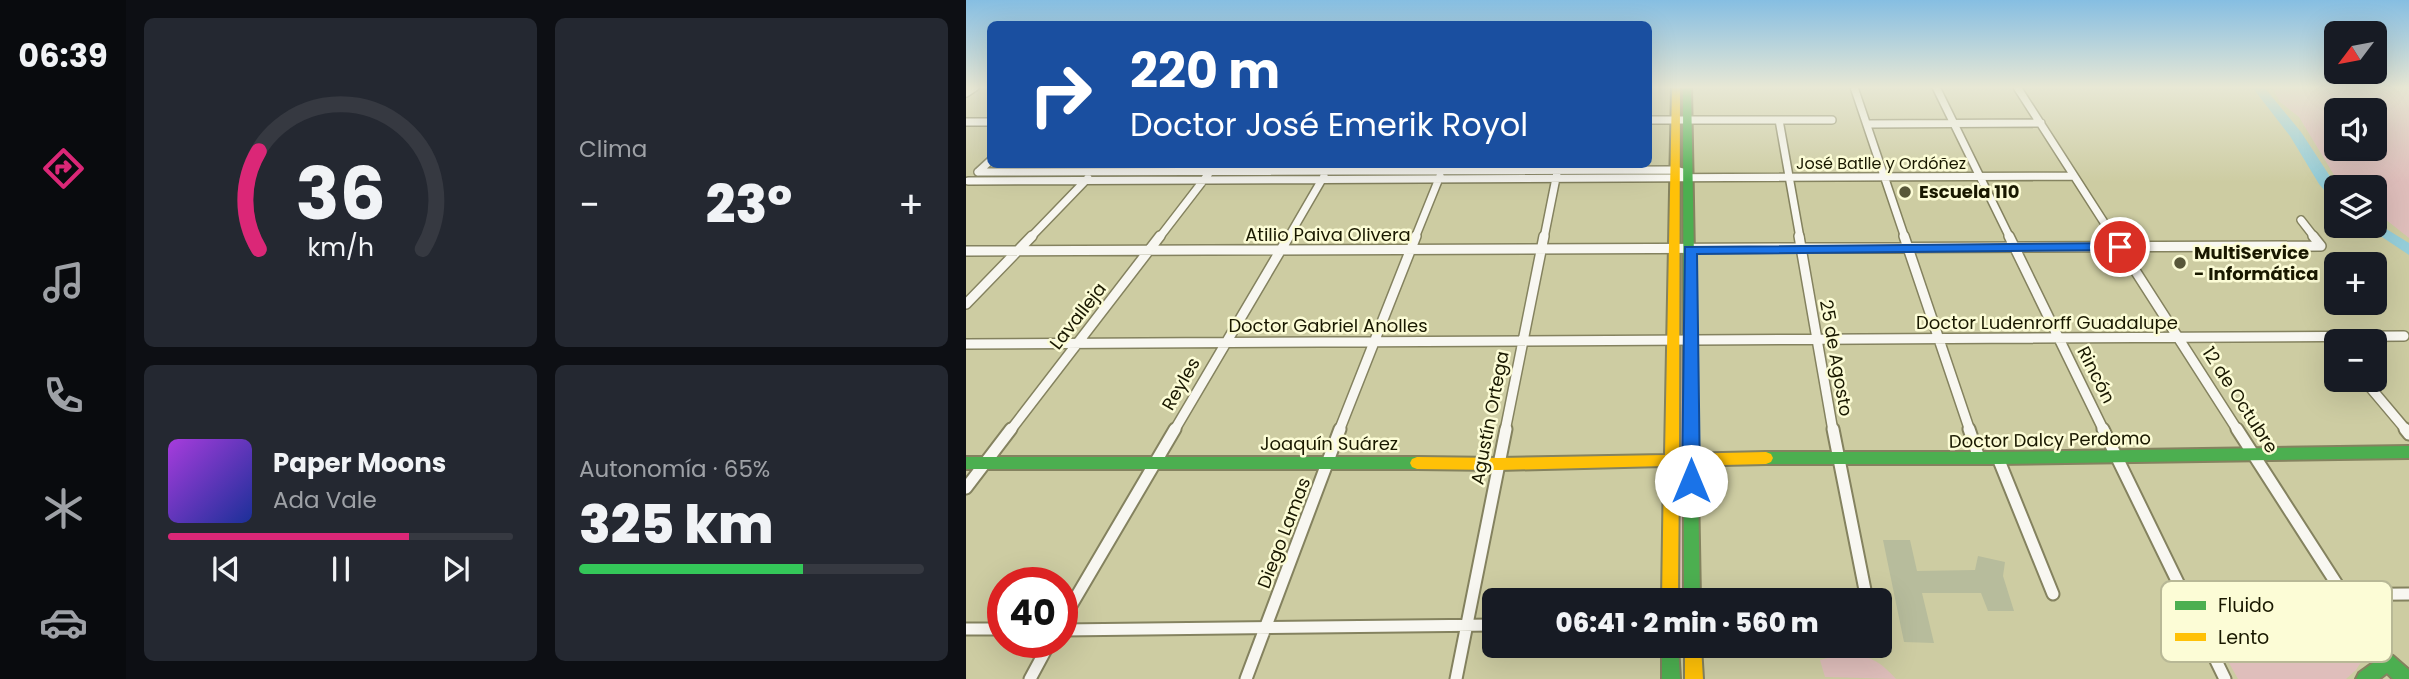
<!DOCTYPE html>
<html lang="es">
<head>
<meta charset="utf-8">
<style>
	body { margin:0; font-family:Poppins,sans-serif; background:#242831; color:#f1f3f6; height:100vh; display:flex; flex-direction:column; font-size:26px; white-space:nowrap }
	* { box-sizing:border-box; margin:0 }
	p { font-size:23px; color:#9ea1a6 }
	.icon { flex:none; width:38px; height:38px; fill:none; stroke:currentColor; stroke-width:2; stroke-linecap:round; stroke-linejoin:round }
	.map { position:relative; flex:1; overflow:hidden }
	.panel { display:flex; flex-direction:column; gap:18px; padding:18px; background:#0d0f14; width:840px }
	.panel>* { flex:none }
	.guide { position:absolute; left:21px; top:21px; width:665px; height:147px; border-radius:10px; box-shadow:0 7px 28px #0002; background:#1a4fa0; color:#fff; overflow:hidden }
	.needle { width:46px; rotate:238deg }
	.tools { position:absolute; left:1358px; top:21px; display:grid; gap:14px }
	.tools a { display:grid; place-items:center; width:63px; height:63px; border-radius:10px; background:#171b24; box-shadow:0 7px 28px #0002; font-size:35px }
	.speed { position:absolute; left:21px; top:567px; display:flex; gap:14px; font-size:35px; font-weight:700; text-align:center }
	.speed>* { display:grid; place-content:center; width:91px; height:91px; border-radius:50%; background:#171b24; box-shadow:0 7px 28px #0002; line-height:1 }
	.speed .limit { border:10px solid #d22; background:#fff; color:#111 }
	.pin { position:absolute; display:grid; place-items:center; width:60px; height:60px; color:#fff; margin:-30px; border:4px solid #fff; border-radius:50%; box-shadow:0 2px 7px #0007 }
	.me { position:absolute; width:77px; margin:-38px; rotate:0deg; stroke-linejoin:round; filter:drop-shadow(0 0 5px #0008) }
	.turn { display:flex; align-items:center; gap:24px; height:147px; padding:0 28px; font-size:32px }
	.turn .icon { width:91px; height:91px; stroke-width:2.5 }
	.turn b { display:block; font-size:49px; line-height:60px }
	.big { font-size:52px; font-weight:800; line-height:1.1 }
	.panel .card { flex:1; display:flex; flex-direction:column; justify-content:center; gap:10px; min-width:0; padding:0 24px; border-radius:10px; background:#242831 }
	.panel .dial { align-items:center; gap:0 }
	.dial svg { height:182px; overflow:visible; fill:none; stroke:#363941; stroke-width:7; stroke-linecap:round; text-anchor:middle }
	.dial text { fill:#f1f3f6; stroke:none }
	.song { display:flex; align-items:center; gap:21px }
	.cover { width:84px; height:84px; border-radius:10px; background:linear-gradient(135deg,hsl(280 70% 55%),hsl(230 70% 35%)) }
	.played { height:7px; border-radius:4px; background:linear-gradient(90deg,#db2777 70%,#363941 70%) }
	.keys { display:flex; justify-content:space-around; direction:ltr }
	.heat { display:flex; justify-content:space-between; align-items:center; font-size:38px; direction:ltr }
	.charge { height:10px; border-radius:5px; background:linear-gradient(90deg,#34c759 65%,#363941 0) }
	.panel .tiles { flex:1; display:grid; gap:18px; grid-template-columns:repeat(2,1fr) }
	.trip { position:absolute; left:516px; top:588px; width:410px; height:70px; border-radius:10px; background:#171b24; box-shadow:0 7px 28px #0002; font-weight:800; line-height:70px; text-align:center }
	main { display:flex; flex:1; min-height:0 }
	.dock { display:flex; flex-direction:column; width:126px; justify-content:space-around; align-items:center; background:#090b0e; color:#9ea1a6 }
	.dock .icon { width:49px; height:49px }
	.dock .selected { color:#db2777 }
	.dock b { font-size:32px; color:#f1f3f6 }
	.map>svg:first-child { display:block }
	.green { fill:#dfbebb; fill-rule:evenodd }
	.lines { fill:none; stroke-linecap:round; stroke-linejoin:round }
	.river { fill:#94cdd9; fill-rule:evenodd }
	.building { fill:#b7bc9c }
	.street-far2-casing { stroke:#84825f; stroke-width:10 }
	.street-far1-casing { stroke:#84825f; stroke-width:12 }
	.street-casing { stroke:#84825f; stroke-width:15 }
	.fast-casing { stroke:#84825f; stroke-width:4 }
	.slow-casing { stroke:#84825f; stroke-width:4 }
	.street-far2 { stroke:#f8f7f1; stroke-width:7 }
	.street-far1 { stroke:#f8f7f1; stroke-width:9 }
	.street { stroke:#f8f7f1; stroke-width:11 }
	.fast { fill:#4caf50; fill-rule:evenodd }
	.slow { fill:#ffc107; fill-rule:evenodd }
	.route { fill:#1a73e8; stroke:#114b97; stroke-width:2 }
	.poi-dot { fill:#585739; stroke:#fcfcd6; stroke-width:2.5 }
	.labels { text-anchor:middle; stroke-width:5; stroke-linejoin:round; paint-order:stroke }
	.far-street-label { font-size:16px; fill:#191800; stroke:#fcfcd6 }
	.poi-label { font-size:18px; font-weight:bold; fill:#191800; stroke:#fcfcd6; text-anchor:start }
	.street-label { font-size:18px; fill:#191800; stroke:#fcfcd6 }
	.key { fill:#fcfcd6; stroke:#b8b896; stroke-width:2 }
	.key-label { font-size:19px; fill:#191800 }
</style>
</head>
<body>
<main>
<nav class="dock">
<b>06:39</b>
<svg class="icon selected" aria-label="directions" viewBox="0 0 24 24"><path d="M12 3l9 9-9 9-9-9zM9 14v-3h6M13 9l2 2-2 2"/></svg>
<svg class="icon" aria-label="music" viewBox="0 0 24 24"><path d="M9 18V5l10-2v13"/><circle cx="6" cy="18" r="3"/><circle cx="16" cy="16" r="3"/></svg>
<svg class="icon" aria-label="phone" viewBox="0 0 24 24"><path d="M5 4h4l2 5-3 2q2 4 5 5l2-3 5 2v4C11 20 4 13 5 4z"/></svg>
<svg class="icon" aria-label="climate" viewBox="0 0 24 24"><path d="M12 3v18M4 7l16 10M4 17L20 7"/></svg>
<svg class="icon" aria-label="car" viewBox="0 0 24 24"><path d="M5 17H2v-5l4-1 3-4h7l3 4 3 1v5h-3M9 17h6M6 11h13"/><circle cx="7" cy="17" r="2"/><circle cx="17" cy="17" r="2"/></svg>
</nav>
<section class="panel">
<div class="tiles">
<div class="card dial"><svg viewBox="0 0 100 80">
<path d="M14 69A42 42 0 1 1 86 69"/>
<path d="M14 69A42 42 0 0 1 14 26" stroke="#db2777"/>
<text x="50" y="56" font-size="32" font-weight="700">36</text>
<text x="50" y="72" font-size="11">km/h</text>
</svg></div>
<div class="card"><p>Clima</p>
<div class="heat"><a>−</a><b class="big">23°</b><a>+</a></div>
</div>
<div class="card">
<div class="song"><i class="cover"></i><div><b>Paper Moons</b><p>Ada Vale</p></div></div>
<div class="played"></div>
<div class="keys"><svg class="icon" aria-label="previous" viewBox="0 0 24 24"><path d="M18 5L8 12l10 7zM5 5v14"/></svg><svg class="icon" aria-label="pause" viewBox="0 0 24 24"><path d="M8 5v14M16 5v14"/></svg><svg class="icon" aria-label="next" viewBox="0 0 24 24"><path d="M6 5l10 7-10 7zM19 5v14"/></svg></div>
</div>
<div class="card"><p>Autonomía · 65%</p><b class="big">325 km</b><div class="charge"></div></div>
</div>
</section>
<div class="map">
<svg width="1443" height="679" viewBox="0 0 1443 679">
	<rect width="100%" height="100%" fill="#cdcca2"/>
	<path class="green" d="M1306,87H1443V238L1409,211V187H1379L1371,180L1333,117L1314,102ZM1370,110H1409V149H1370Z
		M713,348L719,349V445L714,448L712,446Z
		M715,469L719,472L720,600H715L714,548L709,528L711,470Z
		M1259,601H1367L1402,651L1390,670L1380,679H1272L1230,604Z
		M880,653C905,657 913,660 930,679L859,677L854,660Z"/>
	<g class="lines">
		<path class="river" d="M1286,87H1298L1335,132L1371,187L1370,199L1365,198L1353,184L1324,136Z
			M1409,222L1443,243V255L1404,229L1402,226H1409Z"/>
	</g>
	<path class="building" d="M917,540H944L951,571L1009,570L1012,556L1039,562L1037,576L1048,611H1022L1015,593H956L968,643L938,642Z"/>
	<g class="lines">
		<g class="street-far2-casing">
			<path id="street-far2" d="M888,87L939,238
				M970,87L1044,238
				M1051,87L1148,238
				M0,93L9,87
				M682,120H866
				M813,120L834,238
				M0,122H24
				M901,124L1075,123
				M12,172L709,170L720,173L723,178
				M12,172L24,161
				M2,181L1108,176
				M1335,220L1349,238
				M64,238L122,178
				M193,238L250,164
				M322,238L358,176
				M449,238L474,176
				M578,238L591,173"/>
		</g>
		<g class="street-far1-casing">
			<path id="street-far1" d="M833,236L867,431
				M938,236L1004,431
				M1043,236L1138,431
				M1147,236L1272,431
				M0,251L1355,246L1347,236
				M0,304L66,236
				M0,344L1438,336
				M1398,380L1441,431
				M44,431L194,236
				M208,431L323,236
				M373,431L450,236
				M539,431L578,236"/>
		</g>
		<g class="street-casing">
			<path id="street" d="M867,429L901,600
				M1003,429L1013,458
				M1137,429L1259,679
				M1271,429L1421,662
				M1439,429L1443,434
				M1032,458L1087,594
				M0,488L45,429
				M1220,596L1443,594
				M96,621L209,429
				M0,629H37
				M96,630L528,625
				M64,679L84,642
				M280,679L374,429
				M490,679L540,429"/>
		</g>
		<g class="fast-casing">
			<path id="fast" d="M717,87H725L734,600H718Z
				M1443,446V458L1032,464H800L795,462L793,458L795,454L800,452H1032Z
				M0,457H451L456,459L458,463L456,467L451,469H0Z
				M696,646H712L714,679H696Z
				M1421,653L1427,656L1443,670V679H1427L1421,673L1413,679H1390L1393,673Z"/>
		</g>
		<g class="slow-casing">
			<path id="slow" d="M706,87H714L713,454L800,452L805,454L807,458L805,462L800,464L713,466L712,600H696L698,466L533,470L451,469L446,467L444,463L446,459L451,457L533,458L699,455Z
				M719,646H735L737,679H719Z"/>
		</g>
		<use href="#street-far2" class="street-far2"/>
		<use href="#street-far1" class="street-far1"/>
		<use href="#street" class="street"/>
		<use href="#fast" class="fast"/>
		<use href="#slow" class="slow"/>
	</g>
	<linearGradient id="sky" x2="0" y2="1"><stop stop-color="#86bee2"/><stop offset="0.48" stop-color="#e8e8d5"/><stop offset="1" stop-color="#e8e8d5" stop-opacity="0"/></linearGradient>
	<rect width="1443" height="182" fill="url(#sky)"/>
	<path class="route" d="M1154,243L1159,244V250L731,254L734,481L732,487L725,489L718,487L716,481L719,247Z"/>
	<g class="poi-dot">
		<circle cx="939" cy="192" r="7"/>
		<circle cx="1214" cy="263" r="7"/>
	</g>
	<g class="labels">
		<g class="far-street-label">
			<text x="915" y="169">José Batlle y Ordóñez</text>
		</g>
		<g class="poi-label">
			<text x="953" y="198">Escuela 110</text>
			<text x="1228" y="259">MultiService<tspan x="1228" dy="21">- Informática</tspan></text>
		</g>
		<g class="street-label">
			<text x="362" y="241">Atilio Paiva Olivera</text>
			<text transform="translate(112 316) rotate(-52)" y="6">Lavalleja</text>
			<text x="1081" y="329">Doctor Ludenrorff Guadalupe</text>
			<text x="362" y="332">Doctor Gabriel Anolles</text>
			<text transform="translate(870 358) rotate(80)" y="6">25 de Agosto</text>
			<text transform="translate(1130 375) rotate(63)" y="6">Rincón</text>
			<text transform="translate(215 384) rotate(-60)" y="6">Reyles</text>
			<text transform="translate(1274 400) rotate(57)" y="6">12 de Octubre</text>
			<text transform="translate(524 418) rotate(-79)" y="6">Agustín Ortega</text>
			<text transform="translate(1084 440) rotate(-1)" y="6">Doctor Dalcy Perdomo</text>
			<text x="363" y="450">Joaquín Suárez</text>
			<text transform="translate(318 533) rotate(-69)" y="6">Diego Lamas</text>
		</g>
	</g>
	<rect x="1195" y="581" width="231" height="81" rx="10" class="key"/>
	<rect x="1209" y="601" width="31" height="9" fill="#4caf50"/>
	<rect x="1209" y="633" width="31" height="8" fill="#ffc107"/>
	<g class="key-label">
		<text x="1252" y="612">Fluido</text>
		<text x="1252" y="644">Lento</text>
	</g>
</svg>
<div class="tools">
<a><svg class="needle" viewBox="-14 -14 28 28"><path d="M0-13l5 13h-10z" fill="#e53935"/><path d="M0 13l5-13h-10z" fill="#9ea1a6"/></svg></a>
<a><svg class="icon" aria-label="sound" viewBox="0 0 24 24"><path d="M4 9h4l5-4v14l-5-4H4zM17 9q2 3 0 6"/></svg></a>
<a><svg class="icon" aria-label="layers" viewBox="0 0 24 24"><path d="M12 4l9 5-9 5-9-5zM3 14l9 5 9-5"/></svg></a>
<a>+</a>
<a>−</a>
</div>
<div class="speed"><div class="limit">40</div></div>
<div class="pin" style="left:1154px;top:247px;background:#d93025"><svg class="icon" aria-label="arrive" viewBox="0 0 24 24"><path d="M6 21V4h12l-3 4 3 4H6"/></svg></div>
<svg class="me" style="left:725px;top:481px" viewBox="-20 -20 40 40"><circle r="19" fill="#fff"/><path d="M0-13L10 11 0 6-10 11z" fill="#1a73e8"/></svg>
<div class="trip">06:41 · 2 min · 560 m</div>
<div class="guide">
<div class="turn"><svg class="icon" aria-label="right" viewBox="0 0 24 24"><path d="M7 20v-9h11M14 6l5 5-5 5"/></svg><div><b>220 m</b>Doctor José Emerik Royol</div></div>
</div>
</div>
</main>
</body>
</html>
